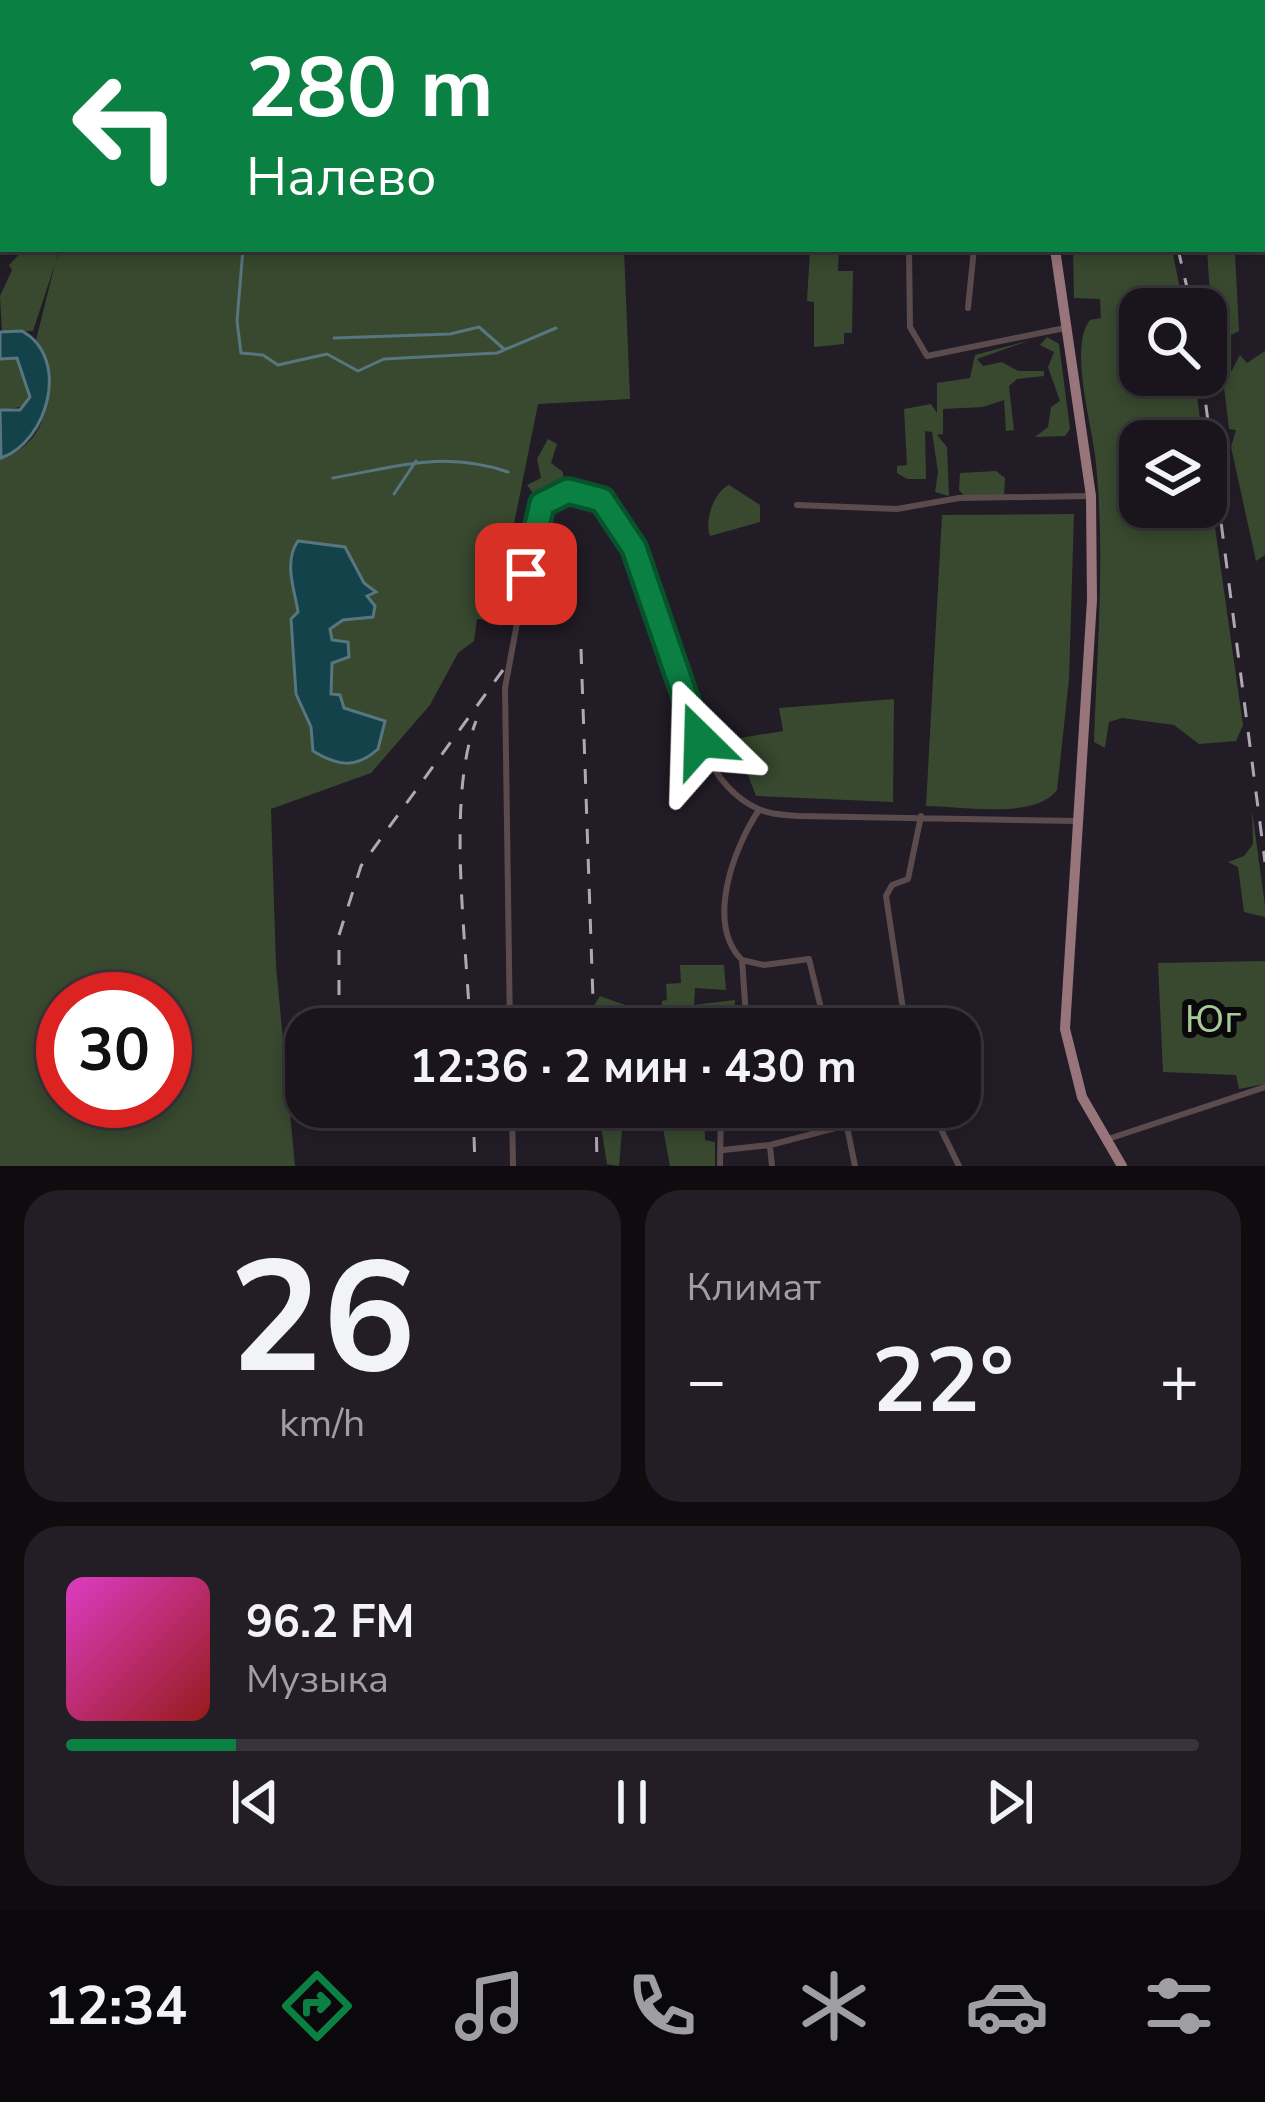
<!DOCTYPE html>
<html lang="ru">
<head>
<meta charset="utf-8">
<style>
	body { margin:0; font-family:"Nunito Sans",sans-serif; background:#231e25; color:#f1f3f6; height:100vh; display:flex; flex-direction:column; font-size:45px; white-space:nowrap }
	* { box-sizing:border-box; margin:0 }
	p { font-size:39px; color:#9f9fa3 }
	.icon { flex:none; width:66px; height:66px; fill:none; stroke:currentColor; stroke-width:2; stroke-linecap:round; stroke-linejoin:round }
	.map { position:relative; height:1166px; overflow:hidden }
	.panel { display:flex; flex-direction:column; gap:24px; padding:24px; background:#0e0c0f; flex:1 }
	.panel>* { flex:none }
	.top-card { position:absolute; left:0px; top:0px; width:1266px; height:252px; box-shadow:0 6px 18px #0003,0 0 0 3px #38343b; background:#0b8043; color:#fff; overflow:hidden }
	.buttons { position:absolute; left:1119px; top:288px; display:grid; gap:24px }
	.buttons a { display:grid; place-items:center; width:108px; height:108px; border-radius:24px; background:#1a151c; box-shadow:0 6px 18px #0003,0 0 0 3px #38343b; font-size:60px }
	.speed { position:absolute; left:36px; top:972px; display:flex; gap:24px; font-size:60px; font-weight:700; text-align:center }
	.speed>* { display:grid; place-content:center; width:156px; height:156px; border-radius:50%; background:#1a151c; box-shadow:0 6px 18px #0003,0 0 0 3px #38343b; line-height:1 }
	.speed .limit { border:18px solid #d22; background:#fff; color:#111 }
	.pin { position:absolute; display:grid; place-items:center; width:102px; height:102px; color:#fff; margin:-51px; border-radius:24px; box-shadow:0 6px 18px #0006 }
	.me { position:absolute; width:132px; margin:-66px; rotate:338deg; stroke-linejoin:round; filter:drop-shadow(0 0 9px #0008) }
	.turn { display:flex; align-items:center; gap:42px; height:252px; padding:0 48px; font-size:54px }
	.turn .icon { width:156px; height:156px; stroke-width:2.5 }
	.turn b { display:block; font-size:84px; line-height:102px }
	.big { font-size:90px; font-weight:700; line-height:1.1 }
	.panel .widget { flex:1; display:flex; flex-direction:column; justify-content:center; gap:18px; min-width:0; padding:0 42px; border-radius:36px; background:#231e25 }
	.panel .dial { align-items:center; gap:0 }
	.dial b { font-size:156px; line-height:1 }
	.song { display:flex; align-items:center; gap:36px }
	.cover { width:144px; height:144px; border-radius:18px; background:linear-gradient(135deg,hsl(310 70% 55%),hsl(0 70% 35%)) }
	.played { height:12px; border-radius:6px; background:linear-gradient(90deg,#0b8043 15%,#38343b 15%) }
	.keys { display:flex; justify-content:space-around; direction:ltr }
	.heat { display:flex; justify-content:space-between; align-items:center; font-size:66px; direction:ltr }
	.panel .tiles { flex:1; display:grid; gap:24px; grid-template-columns:1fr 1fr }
	.widget:last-child { grid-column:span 2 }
	.trip { position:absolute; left:285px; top:1008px; width:696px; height:120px; border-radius:36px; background:#1a151c; box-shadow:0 6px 18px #0003,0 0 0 3px #38343b; font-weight:700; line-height:120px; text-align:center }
	.dock { display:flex; height:192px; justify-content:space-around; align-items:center; background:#0a080b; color:#9f9fa3 }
	.dock .icon { width:84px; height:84px }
	.dock .active { color:#0b8043 }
	.dock b { font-size:54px; color:#f1f3f6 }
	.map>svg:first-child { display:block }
	.green { fill:#38492f; fill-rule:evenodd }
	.water { fill:#13424b; stroke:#57767f; stroke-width:3 }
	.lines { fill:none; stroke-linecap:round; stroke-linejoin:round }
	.stream { stroke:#57767f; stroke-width:3 }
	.street { stroke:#5c4b4d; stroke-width:6 }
	.secondary { stroke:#7e6366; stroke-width:9 }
	.primary { stroke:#98757a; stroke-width:10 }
	.rail { stroke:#aea9b1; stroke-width:3; stroke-dasharray:15 15; stroke-linecap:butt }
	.route-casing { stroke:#07532c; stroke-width:30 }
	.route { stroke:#0b8043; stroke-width:21 }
	.labels { text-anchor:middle; stroke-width:12; stroke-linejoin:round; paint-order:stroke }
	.park-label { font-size:39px; fill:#a8cb96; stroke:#0a080c }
</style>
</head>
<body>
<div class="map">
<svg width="1265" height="1166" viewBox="0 0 1265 1166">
	<rect width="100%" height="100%" fill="#221c26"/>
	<path class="green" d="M24,249H60L56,261L62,249H624L630,399L538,404L513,529H504L500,549L509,553L496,621L477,619L474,641L458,653L430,705L371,773L271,809L276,966L295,1166H0V458C55,443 54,382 36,340L55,264L33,331L2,332L0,296L12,270L9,265ZM63,999H165V1101H63Z
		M810,249H839L838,271H853L852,333H844V344L814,347V302L807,301Z
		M1073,249H1172L1184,309H1140V375H1194L1203,441H1140V507H1206V464L1243,725L1236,741L1199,744L1174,725L1122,718L1109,722L1105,748L1094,742C1097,648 1106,550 1095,455C1091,421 1069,346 1090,320L1101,318L1100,299L1074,298Z
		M1207,249H1240L1235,254L1239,331L1231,335V372L1240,355L1247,363L1265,351V555L1256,561L1231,447L1236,430L1229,429L1219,345L1213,344Z
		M1047,337L1059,344L1070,429L1065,436L1035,437L1048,427L1051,407L1060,401L1048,367L1054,352L1040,345Z
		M1031,340L977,359L983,366L1002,362L1018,371H1044V376L1017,379L1009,386L1014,430L1006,431L1004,400L983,407L943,409V434L937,435L947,447L949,496L935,492L938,472L932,432L925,431L926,479H907L897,473V466L907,465L904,409L931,404L937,413V383L970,378L975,355Z
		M13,356C26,367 34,390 27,406L0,410V359Z
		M548,439L557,444L551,463L563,472L564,483L534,495L527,485L541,478L537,459Z
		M996,471L1005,478L1004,496H964L959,490L960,473Z
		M729,485L760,505V522L710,536C704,522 714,491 729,485Z
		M1074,514L1069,679L1057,790C1035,820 960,806 926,806L942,515Z
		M894,699L893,802L756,796L734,739L783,731L779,708Z
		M1252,810L1265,906V917L1244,912L1238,867L1228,862L1244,856L1253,844Z
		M1265,961V1084L1239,1089L1236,1075L1163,1072L1158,963Z
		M680,965H724L726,990L695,988L694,1005L735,1000L734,1029H669L670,1018L661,1017L662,1001L667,1000L666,984L681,983Z
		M600,996L628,1006L637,1029H596L595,1004Z
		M598,1107H624L619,1166L607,1164Z
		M659,1107H704L705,1140L715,1142V1166H670Z"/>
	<path class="water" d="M22,331C71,358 48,442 1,458L0,410H20L30,397L17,358L0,359V332Z
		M298,541L345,547L364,583L376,592L367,596L375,606L373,617L343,620L330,629L332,640L348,642L349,657L332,663L331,694L340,695L344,708L385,721L378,749C355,770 336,765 313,751L311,727L296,694L291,619L298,612C295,591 283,562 298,541Z"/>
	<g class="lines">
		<path class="stream" d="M243,249L237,321L241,353L263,355L278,365L327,354L358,371L384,359L497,353L556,328
			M334,338L450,334L479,327L504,349
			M333,478C396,467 444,450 508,472
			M394,494L416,461"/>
		<path class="street" d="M919,0H956
			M1136,0L1137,3
			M1263,36H1265
			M909,249L910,327L927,356L1065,328
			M968,308L974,249
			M797,505L897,509L959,498L1091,496
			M759,810C734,847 705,923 742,960L764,965L809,959L826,1029
			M742,960L747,1029
			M510,1029L505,688L538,510L558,494L594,495C671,531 659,771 761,810C772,815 787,815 798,816L1076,821
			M906,1029L886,896L892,885L908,879L921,816
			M512,1107L513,1166
			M843,1107L855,1166
			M930,1107L959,1166
			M1108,1139L1265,1087
			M770,1146L772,1166
			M723,1150L770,1145L847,1125
			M720,1166L721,1107"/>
		<path class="secondary" d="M966,0L972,3"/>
		<path class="primary" d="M1093,3L1096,0
			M1055,249L1091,496L1092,600L1065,1029L1082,1097L1122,1166"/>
		<path class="rail" d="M1084,0L1085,3
			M1178,249L1192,309
			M1202,375L1265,862
			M581,649L594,1029
			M339,995V935L361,866L503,670
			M470,1029C467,943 446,799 476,721
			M473,1107L475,1166
			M596,1107L597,1166"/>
	</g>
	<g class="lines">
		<g class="route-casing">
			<path id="route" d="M526,574L542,504L568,491L602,500L634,548L700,740"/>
		</g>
		<use href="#route" class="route"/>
	</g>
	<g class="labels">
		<g class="park-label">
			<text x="1213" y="1032">Юг</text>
		</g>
	</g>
</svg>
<div class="buttons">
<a><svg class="icon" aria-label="search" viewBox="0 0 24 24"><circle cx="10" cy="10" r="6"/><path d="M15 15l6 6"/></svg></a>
<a><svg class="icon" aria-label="layers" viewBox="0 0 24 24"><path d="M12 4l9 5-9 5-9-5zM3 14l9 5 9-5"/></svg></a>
</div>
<div class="speed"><div class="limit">30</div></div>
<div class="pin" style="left:526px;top:574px;background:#d93025"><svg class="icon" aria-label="arrive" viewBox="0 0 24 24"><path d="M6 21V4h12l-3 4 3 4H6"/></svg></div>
<svg class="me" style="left:700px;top:740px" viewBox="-20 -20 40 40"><path d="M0-17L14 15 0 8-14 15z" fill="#0b8043" stroke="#fff" stroke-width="4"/></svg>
<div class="trip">12:36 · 2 мин · 430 m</div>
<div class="top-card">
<div class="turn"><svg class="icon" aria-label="left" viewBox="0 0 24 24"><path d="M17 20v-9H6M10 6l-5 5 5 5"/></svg><div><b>280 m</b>Налево</div></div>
</div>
</div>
<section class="panel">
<div class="tiles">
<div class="widget dial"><b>26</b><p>km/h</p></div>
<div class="widget"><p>Климат</p>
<div class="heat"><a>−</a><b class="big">22°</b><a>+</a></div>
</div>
<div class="widget">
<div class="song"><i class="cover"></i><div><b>96.2 FM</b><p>Музыка</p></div></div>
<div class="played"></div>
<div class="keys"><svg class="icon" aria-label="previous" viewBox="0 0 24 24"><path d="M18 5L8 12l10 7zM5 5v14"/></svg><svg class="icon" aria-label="pause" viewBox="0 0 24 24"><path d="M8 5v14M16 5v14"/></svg><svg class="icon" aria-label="next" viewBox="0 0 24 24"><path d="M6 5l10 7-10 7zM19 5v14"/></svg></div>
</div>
</div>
</section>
<nav class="dock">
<b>12:34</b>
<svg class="icon active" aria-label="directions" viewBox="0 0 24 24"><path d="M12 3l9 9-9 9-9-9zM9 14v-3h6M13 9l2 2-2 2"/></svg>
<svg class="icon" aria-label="music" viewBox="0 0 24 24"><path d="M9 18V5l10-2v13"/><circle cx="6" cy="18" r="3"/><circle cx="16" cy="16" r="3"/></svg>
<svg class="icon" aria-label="phone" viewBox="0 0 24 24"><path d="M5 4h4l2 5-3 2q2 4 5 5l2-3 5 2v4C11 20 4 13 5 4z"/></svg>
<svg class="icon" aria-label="climate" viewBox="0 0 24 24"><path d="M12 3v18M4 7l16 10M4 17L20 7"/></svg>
<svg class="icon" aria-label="car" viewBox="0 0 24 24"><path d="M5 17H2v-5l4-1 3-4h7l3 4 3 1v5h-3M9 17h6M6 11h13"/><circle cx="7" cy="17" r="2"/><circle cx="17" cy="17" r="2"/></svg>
<svg class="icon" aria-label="filters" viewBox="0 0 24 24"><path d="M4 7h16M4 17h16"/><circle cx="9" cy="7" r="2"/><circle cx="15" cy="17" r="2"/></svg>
</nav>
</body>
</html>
